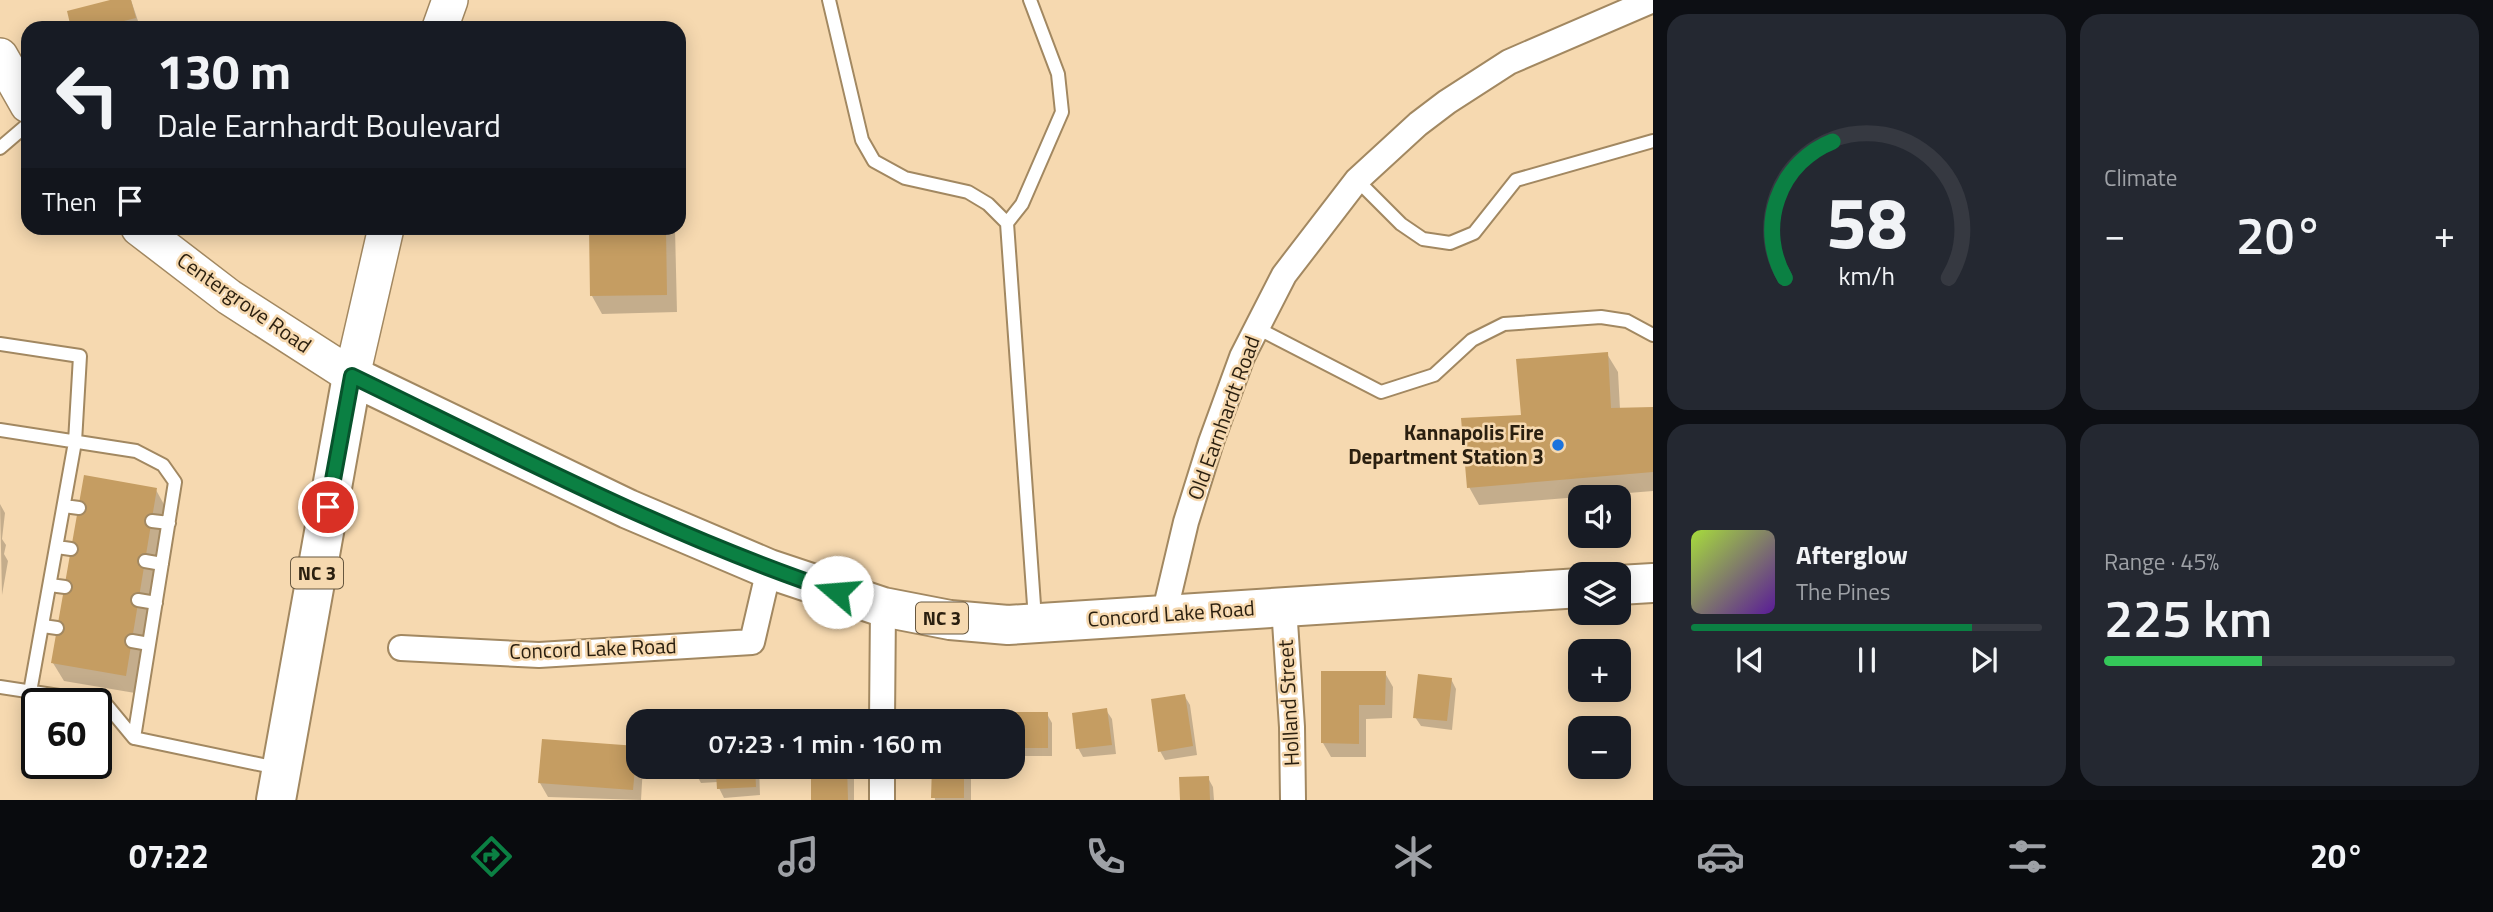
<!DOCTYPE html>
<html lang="en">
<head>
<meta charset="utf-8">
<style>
	body { margin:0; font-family:"Titillium Web",sans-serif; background:#242831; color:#f1f3f6; height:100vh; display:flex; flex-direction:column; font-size:26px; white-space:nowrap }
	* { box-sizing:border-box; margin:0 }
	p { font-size:23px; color:#9ea1a6 }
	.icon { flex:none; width:38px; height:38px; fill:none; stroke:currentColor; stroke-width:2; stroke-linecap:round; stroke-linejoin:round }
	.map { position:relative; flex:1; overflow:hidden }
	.side { display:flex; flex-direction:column; gap:14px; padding:14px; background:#0d0f14; width:840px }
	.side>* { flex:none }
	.hud { position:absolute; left:21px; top:21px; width:665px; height:214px; border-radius:21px; box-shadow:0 4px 18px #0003; background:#171b24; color:#f1f3f6; overflow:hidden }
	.controls { position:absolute; left:1568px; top:485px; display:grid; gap:14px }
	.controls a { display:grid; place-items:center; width:63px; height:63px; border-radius:14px; background:#171b24; box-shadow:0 4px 18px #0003; font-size:35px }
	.speed { position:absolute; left:21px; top:688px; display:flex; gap:14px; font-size:35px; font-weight:700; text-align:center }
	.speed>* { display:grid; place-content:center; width:91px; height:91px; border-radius:50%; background:#171b24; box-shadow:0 4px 18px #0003; line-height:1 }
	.speed .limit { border:4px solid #111; border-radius:10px; background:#fff; color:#111 }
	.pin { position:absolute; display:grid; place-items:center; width:60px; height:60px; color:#fff; margin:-30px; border:4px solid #fff; border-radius:50%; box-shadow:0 2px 7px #0007 }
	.me { position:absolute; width:77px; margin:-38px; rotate:288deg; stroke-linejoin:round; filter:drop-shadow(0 0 5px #0008) }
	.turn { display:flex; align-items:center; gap:24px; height:147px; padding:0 21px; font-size:32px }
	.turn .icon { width:91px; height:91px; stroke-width:2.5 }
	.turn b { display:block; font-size:49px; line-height:60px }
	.then { display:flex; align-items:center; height:66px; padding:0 21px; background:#0003; gap:14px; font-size:26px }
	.big { font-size:52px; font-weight:600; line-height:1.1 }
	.side .card { flex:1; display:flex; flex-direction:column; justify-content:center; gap:10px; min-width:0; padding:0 24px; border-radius:21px; background:#242831 }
	.side .dial { align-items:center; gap:0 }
	.dial svg { height:182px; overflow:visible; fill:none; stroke:#363941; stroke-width:7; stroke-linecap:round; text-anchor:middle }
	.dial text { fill:#f1f3f6; stroke:none }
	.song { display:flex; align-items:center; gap:21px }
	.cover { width:84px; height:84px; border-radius:10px; background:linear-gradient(135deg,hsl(80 70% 55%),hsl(270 70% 35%)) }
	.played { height:7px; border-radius:4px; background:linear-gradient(90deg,#0b8043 80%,#363941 80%) }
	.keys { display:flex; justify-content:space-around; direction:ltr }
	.heat { display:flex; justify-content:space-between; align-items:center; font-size:38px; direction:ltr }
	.charge { height:10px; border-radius:5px; background:linear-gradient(90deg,#34c759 45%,#363941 0) }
	.side .tiles { flex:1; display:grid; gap:14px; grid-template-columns:repeat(2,1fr) }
	.trip { position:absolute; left:626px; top:709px; width:399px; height:70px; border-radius:21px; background:#171b24; box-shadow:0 4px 18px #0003; font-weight:600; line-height:70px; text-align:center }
	.tab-bar { display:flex; height:112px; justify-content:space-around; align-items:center; background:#090b0e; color:#9ea1a6 }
	.tab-bar .icon { width:49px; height:49px }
	.tab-bar .selected { color:#0b8043 }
	.tab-bar b { font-size:32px; color:#f1f3f6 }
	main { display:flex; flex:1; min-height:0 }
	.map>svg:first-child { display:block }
	.shadow { fill:#0003 }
	.building { fill:#c59d62 }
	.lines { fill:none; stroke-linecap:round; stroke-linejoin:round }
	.lane-casing { stroke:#a28861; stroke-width:16 }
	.street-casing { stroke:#a28861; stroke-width:28 }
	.secondary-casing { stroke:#a28861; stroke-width:38 }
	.primary-casing { stroke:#a28861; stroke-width:42 }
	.lane { stroke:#fff; stroke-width:12 }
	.street { stroke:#fff; stroke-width:24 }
	.secondary { stroke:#fff; stroke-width:35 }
	.primary { stroke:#fff; stroke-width:38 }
	.route-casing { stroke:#07532c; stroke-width:18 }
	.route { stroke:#0b8043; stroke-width:12 }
	.poi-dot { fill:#1b73dd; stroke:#f6d9b0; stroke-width:2.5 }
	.labels { text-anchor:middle; stroke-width:5; stroke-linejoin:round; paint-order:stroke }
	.shield { fill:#f6d9b0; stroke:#67573f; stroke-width:2 }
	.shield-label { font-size:19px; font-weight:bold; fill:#2a1f0f }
	.street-label { font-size:21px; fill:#2a1f0f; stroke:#f6d9b0 }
	.poi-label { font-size:21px; font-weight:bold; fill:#2a1f0f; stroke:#f6d9b0; text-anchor:end }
</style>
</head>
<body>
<main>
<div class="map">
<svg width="1653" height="800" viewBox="0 0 1653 800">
	<rect width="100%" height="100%" fill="#f6d9b0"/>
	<path class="shadow" d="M117,0H131L140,27L73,28Z
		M590,228H675L677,312L602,314L592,296Z
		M1607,354L1618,372L1620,409L1653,408V491L1479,505L1469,487L1523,416Z
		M156,490L166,508L135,693L64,681L53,663Z
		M0,504L5,513L2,539L6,545L4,554L8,561L2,595Z
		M1385,673L1393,687L1392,718L1366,719V757H1331L1323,743Z
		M1451,679L1456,689L1452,730L1421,726L1415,717Z
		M1184,695L1190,705L1197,755L1165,760L1160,751Z
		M1106,710L1112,719L1116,754L1083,757L1078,748Z
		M1047,714L1052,723V756H1013V721H988Z
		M636,747L639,753V766H643L641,800L548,797L540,783Z
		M696,766H759L760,795L724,798L719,788L718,782L701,783L696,774Z
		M797,766H854V800H813V776H803Z
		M919,766H971V800H935L933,768Z
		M1208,778L1213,787L1214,800H1181Z"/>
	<path class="building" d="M110,0H131L136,18L120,22L121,28H71L67,11Z
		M589,228H666L667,295L590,296Z
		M1608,352L1611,408L1653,407V472L1467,488L1461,418L1521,415L1516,359Z
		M84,475L157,488L126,676L51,663Z
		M1321,671H1386L1385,705H1359V744L1321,743Z
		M1418,674L1452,678L1447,721L1413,718Z
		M1185,694L1193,746L1158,752L1151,699Z
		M1107,708L1112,745L1076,749L1072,713Z
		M986,712H1048V748H1013V721H986Z
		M911,716H965V721H911Z
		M542,739L637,746L633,790L538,783Z
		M694,766H755L756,787L717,789L716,773L694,774Z
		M811,766H847L848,800H811Z
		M932,766H964V798H931Z
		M1209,776L1210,800H1180L1179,777Z"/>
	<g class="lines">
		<g class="lane-casing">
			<path id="lane" d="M829,0L862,140L874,161L905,178L968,192L988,204L1007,223L1035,619
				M0,148L28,124
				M1357,180L1401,224L1423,239L1450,243L1474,233L1516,180L1653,141
				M1007,223L1022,204L1062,112L1058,74L1030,0
				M1257,328L1381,392L1434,375L1472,340L1504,324L1601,317L1627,321L1653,335
				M0,344L80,356L75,442L30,692
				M0,430L136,451L163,465L175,482L134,738
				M64,506L79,508
				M152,521L169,523
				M57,547L71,549
				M145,561L162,564
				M50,585L65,587
				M138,600L156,603
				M43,626L57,628
				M132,641L149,644
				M0,687L105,703L134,738L277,768"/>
		</g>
		<g class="street-casing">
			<path id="street" d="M1284,607L1292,727L1293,800
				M1164,615L1186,522L1211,442L1242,357L1284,275L1357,180L1418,124L1447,102L1509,62L1653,0
				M401,648L539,655L752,642L769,569
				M882,721L883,607
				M882,800V766"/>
		</g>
		<g class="secondary-casing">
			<path id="secondary" d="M440,28L450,0
				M0,56L28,105
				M139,228L229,297L352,376L386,228"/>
		</g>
		<g class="primary-casing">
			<path id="primary" d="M1619,585L1653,583
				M276,800L352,376L628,509L769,569L883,607L950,620L1008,625L1580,588"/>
		</g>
		<use href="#lane" class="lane"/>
		<use href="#street" class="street"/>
		<use href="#secondary" class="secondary"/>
		<use href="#primary" class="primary"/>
	</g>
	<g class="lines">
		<g class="route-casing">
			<path id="route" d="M328,507L352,376C511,453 669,536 837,592"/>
		</g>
		<use href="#route" class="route"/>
	</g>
	<circle class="poi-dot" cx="1558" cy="445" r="7"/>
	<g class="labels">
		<g class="shield">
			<rect x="291" y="557.5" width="52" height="31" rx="5"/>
			<rect x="916" y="602.5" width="52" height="31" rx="5"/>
		</g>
		<g class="shield-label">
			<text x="317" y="580">NC 3</text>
			<text x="942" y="625">NC 3</text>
		</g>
		<g class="street-label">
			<text transform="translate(244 303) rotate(35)" y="7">Centergrove Road</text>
			<text transform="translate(1224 418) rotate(-70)" y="7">Old Earnhardt Road</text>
			<text transform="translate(1171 614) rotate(-4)" y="7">Concord Lake Road</text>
			<text transform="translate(593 649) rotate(-2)" y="7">Concord Lake Road</text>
			<text transform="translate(1289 703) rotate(-93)" y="7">Holland Street</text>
		</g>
		<g class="poi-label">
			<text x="1544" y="440">Kannapolis Fire<tspan x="1544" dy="24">Department Station 3</tspan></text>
		</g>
	</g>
</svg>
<div class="controls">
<a><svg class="icon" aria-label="sound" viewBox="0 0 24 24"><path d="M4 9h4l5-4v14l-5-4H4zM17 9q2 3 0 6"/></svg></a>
<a><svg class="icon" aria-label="layers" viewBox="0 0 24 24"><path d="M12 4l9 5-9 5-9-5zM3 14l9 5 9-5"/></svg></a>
<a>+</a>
<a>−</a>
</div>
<div class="speed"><div class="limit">60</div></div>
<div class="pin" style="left:328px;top:507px;background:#d93025"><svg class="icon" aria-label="arrive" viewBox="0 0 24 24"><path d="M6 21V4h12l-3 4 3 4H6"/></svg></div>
<svg class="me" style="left:837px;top:592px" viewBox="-20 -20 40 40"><circle r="19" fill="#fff"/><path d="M0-13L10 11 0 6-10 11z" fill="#0b8043"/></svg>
<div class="trip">07:23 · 1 min · 160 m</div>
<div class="hud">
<div class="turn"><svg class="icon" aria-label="left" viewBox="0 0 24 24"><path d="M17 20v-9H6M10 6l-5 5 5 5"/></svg><div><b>130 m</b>Dale Earnhardt Boulevard</div></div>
<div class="then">Then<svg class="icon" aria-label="arrive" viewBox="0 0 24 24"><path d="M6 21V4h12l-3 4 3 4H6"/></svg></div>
</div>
</div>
<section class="side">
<div class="tiles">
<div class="card dial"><svg viewBox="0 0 100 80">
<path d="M14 69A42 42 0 1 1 86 69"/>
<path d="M14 69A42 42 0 0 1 35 9" stroke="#0b8043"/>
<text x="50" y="56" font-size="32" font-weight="700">58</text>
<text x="50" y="72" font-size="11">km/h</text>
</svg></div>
<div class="card"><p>Climate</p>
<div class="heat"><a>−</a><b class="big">20°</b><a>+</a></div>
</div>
<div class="card">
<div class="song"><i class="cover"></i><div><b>Afterglow</b><p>The Pines</p></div></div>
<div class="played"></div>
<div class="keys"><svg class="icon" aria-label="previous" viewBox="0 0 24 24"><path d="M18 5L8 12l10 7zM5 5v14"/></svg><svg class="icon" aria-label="pause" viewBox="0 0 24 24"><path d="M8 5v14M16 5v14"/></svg><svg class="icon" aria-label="next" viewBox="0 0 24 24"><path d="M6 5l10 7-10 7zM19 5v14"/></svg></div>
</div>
<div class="card"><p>Range · 45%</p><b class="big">225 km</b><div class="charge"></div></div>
</div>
</section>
</main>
<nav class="tab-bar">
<b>07:22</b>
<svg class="icon selected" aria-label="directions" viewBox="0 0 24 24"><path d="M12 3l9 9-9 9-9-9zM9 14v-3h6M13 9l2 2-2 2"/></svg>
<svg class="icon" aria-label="music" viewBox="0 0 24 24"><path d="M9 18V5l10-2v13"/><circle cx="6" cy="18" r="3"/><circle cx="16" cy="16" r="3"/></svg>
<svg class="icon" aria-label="phone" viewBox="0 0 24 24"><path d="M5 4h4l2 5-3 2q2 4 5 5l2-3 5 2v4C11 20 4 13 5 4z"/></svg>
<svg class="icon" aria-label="climate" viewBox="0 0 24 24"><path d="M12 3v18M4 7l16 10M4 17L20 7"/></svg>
<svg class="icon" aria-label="car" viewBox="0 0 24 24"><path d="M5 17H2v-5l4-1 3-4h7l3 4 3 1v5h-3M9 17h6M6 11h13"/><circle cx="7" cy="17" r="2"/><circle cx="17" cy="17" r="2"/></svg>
<svg class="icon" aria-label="filters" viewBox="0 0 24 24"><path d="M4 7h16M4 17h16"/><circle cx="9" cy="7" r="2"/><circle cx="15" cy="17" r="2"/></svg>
<b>20°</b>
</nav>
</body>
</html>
